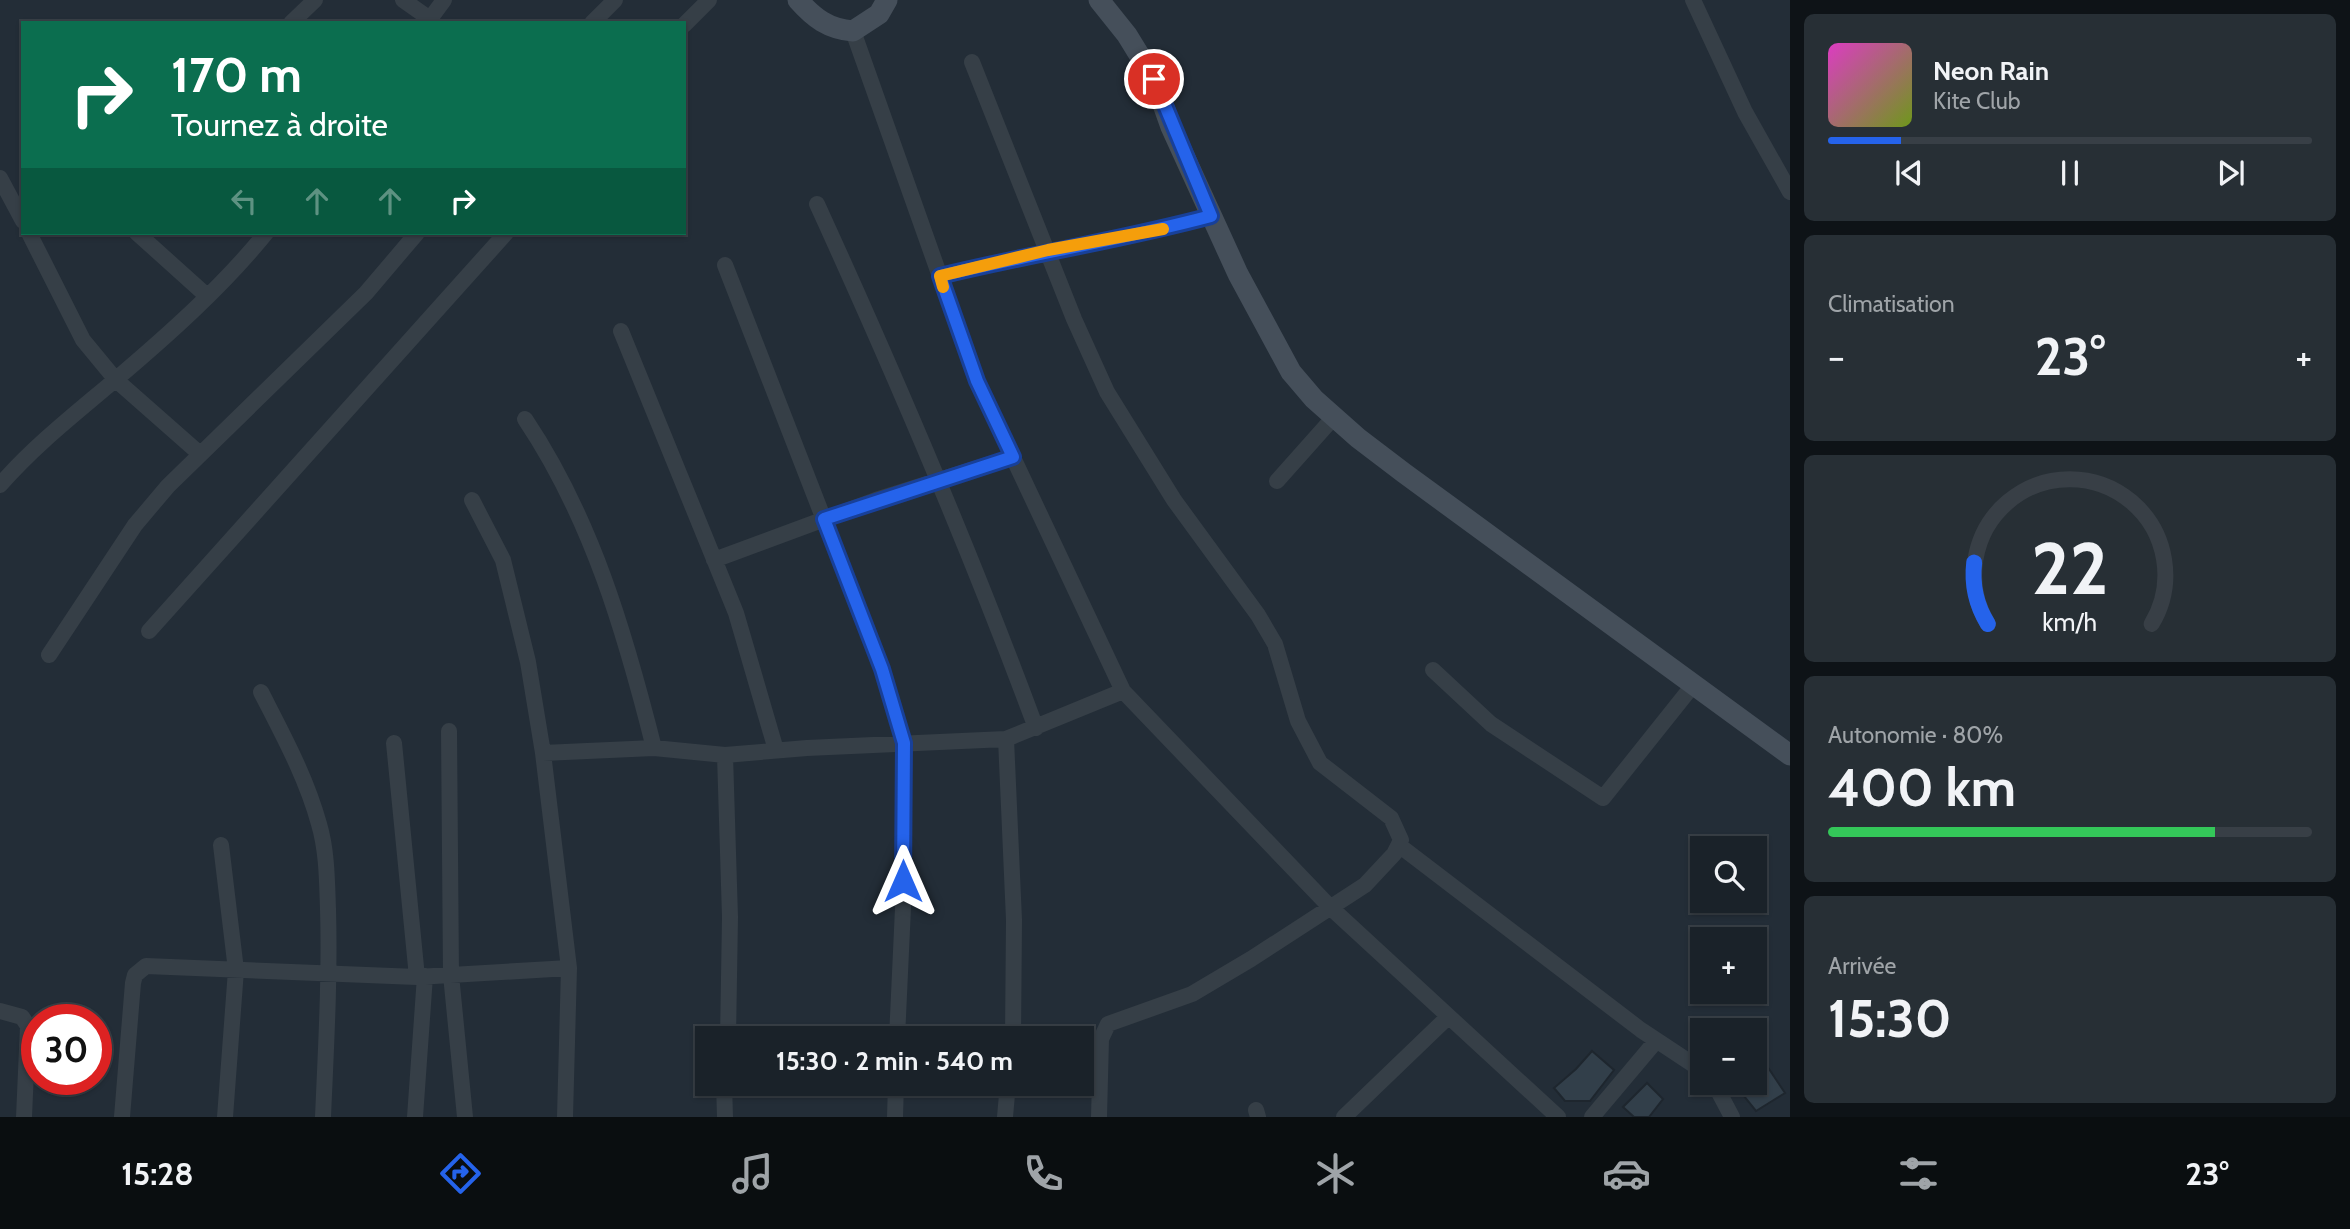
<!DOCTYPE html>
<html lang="fr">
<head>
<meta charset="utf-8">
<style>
	body { margin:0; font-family:Cabin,sans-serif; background:#272f35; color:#f1f3f6; height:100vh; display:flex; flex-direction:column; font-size:26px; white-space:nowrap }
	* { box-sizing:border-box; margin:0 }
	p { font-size:23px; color:#9fa4a8 }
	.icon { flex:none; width:38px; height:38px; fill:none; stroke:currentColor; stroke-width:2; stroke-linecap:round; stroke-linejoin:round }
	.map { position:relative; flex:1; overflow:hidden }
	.panel { display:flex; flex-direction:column; gap:14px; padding:14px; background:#0e1317; width:560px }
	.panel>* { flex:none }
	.banner { position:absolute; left:21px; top:21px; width:665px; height:214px; border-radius:0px; box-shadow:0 2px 5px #0004,0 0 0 2px #383f46; background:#0b6e4f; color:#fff; overflow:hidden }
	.tools { position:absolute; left:1690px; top:836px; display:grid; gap:14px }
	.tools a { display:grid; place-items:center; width:77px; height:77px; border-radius:0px; background:#1a2229; box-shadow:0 2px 5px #0004,0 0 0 2px #383f46; font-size:35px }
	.speed { position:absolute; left:21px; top:1004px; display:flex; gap:14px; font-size:35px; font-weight:700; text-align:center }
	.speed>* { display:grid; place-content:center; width:91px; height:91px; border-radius:50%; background:#1a2229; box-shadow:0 2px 5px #0004,0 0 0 2px #383f46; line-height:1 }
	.speed .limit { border:10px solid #d22; background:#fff; color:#111 }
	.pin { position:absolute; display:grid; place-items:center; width:60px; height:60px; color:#fff; margin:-30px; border:4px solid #fff; border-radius:50%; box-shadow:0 2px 7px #0007 }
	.me { position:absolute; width:77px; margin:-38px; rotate:0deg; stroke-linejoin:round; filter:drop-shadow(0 0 5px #0008) }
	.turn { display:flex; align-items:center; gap:24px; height:147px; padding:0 35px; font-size:32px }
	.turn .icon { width:91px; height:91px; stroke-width:2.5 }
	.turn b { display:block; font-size:49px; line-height:60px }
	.lanes { display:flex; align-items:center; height:66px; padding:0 35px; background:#0003; justify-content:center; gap:35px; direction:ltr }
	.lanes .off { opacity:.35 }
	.big { font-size:52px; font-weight:700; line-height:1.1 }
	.panel .widget { flex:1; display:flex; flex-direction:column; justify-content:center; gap:10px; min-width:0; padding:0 24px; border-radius:10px; background:#272f35 }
	.panel .dial { align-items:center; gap:0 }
	.dial svg { height:182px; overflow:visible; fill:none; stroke:#383f46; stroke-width:7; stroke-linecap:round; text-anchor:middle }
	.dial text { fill:#f1f3f6; stroke:none }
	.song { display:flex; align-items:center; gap:21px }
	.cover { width:84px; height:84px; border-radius:10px; background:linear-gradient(135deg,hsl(310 70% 55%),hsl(80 70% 35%)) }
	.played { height:7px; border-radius:4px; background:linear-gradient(90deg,#2563eb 15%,#383f46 15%) }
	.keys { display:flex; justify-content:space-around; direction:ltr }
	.heat { display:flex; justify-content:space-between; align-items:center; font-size:38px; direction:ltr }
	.charge { height:10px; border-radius:5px; background:linear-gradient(90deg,#34c759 80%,#383f46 0) }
	.trip { position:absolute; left:695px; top:1026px; width:399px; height:70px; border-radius:0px; background:#1a2229; box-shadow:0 2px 5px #0004,0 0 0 2px #383f46; font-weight:700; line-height:70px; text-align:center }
	.dock { display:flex; height:112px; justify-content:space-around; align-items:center; background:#0a0e10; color:#9fa4a8 }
	.dock .icon { width:49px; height:49px }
	.dock .selected { color:#2563eb }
	.dock b { font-size:32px; color:#f1f3f6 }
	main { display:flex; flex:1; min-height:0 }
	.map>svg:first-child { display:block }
	.building { fill:#323f4a; stroke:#1e262e; stroke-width:2 }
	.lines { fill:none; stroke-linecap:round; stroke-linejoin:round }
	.street { stroke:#363f47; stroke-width:16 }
	.secondary { stroke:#454f5a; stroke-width:21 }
	.route-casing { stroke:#184099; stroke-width:18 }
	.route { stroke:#2563eb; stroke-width:12 }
	.slow { stroke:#f59e0b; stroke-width:12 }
</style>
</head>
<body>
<main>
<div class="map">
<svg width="1790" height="1117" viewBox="0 0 1790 1117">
	<rect width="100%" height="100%" fill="#232d37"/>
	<path class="building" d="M1592,1051L1614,1070L1590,1101H1565L1554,1088L1576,1069Z
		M1769,1069L1785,1093L1756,1111L1739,1090L1748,1083H1755V1077Z
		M1647,1083L1663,1099L1649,1117H1634L1623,1107Z"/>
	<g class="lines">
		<path class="street" d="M403,0L430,19
			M1693,0L1745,112L1790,192
			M291,23L315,0
			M427,23L444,0
			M592,23L615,0
			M684,25L709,0
			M853,31L977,381L1123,691L1330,907L1558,1117
			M972,62L1074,319L1107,392L1174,500L1258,615L1275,644L1298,721L1320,763L1391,818L1401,840L1394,854L1365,885L1251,959L1192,994L1108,1024L1101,1039L1099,1117
			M0,178L23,221
			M817,204C896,377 970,550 1036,728
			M29,233L83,340L116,380L200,454
			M137,233L207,296
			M725,265L882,669L904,743L903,908L897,1038
			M940,276C1030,255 1122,240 1211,216
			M621,331L736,613L776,750
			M525,419C592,519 625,633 654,748
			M1277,481L1334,417
			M0,485C35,445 75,414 115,380C168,335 222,287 266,233
			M472,500L503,560L528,662L543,753L569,968L565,1117
			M714,560L876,500L1013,457
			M149,631L506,233
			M49,655L135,525L168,486L366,293L417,233
			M1433,670L1491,724L1603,798L1694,684
			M261,692C283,735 306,777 319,824C327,851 327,881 328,909C330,978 326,1047 323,1117
			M449,731L451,975L465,1117
			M394,743L417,977
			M543,753L654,748L725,755L730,917L728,1038
			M725,755L807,748L1006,739
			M221,845L236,970L225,1117
			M1400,846L1641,1030L1703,1071
			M0,1011L22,1017L28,1026L24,1117
			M1013,1038L1014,920L1006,739L1123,691
			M724,1083L725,1117
			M1714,1083L1732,1117
			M1256,1110L1258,1117
			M122,1117L133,983L135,975L146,966L417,977L569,968
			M415,1117L425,976
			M895,1117L896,1083
			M1005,1117L1008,1083
			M1344,1117L1448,1017
			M1592,1117L1656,1041"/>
		<path class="secondary" d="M798,0C814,18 828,29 853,31L879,14L887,0
			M1099,0L1127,35L1154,79L1171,127L1238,274L1291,372L1314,399L1358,438L1404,473L1790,755"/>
	</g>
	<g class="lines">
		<g class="route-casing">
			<path id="route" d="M903,881L904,743L882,669L824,519L1013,457L977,381L940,276C1030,254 1122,240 1211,216L1154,79"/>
		</g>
		<use href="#route" class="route"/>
		<path class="slow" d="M943,287L940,276L1048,250L1163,229"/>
	</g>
</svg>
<div class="tools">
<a><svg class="icon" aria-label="search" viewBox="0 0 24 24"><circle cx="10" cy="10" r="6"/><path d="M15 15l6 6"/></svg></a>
<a>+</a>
<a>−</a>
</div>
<div class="speed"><div class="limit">30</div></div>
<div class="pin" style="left:1154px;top:79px;background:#d93025"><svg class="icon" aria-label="arrive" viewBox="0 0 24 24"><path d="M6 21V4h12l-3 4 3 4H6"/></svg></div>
<svg class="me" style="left:903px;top:881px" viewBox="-20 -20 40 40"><path d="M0-17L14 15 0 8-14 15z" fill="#2563eb" stroke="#fff" stroke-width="4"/></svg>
<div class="trip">15:30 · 2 min · 540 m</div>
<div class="banner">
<div class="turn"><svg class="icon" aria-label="right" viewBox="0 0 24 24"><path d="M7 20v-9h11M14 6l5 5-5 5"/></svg><div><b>170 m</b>Tournez à droite</div></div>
<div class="lanes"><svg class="icon off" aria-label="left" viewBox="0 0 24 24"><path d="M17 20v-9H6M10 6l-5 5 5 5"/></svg><svg class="icon off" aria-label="ahead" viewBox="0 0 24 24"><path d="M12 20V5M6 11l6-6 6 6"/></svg><svg class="icon off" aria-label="ahead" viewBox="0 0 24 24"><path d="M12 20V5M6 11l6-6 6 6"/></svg><svg class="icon" aria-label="right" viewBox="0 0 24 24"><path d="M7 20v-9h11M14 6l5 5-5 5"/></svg></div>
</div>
</div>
<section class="panel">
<div class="widget">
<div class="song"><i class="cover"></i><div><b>Neon Rain</b><p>Kite Club</p></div></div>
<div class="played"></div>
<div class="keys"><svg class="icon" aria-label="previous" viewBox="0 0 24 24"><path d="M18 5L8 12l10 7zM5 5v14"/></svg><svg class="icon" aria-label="pause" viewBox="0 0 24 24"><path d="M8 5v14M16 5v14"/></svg><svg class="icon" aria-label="next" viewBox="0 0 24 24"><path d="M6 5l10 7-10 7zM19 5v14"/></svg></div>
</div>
<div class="widget"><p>Climatisation</p>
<div class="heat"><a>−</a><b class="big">23°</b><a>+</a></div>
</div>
<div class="widget dial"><svg viewBox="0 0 100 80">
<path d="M14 69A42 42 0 1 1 86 69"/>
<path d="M14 69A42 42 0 0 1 8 42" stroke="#2563eb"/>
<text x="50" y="56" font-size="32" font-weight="700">22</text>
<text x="50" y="72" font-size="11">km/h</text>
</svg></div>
<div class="widget"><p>Autonomie · 80%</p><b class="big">400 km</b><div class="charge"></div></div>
<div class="widget"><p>Arrivée</p><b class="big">15:30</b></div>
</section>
</main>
<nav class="dock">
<b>15:28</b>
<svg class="icon selected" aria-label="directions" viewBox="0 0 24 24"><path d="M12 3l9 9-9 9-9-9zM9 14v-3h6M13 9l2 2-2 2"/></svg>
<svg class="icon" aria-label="music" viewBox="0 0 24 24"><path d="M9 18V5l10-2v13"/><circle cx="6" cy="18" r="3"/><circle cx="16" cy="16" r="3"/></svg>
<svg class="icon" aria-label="phone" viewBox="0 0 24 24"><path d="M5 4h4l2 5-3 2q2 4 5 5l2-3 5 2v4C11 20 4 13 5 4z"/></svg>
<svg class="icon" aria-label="climate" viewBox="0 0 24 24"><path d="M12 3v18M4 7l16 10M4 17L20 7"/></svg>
<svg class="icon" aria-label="car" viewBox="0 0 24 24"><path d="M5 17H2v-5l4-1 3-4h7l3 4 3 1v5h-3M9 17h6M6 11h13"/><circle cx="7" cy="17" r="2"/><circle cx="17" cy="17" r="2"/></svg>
<svg class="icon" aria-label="filters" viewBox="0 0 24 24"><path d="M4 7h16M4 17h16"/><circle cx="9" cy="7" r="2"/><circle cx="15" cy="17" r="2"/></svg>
<b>23°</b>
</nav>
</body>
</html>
